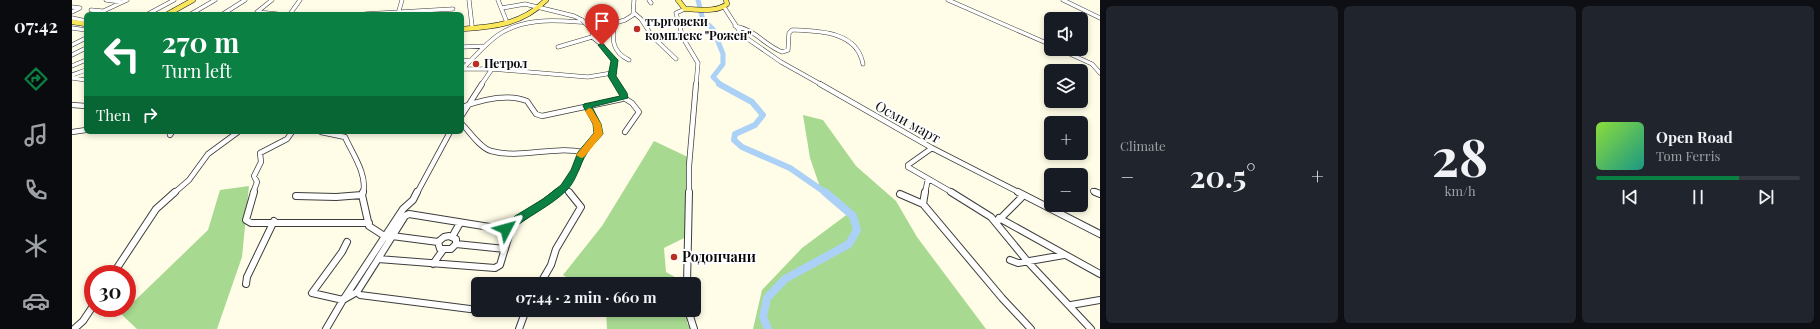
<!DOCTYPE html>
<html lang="en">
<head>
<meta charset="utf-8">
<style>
	body { margin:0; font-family:"Playfair Display",serif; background:#20242c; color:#f1f3f6; height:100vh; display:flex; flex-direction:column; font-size:15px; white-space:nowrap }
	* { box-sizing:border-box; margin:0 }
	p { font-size:13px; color:#9ea1a6 }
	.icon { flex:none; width:22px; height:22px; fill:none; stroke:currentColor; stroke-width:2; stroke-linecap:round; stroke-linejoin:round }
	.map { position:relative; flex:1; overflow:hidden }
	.sheet { display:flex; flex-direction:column; gap:6px; padding:6px; background:#0d0f14; width:720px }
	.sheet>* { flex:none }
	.banner { position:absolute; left:12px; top:12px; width:380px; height:122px; border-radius:6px; box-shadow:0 2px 6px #0003; background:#0b8043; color:#fff; overflow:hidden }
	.fabs { position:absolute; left:972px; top:12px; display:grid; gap:8px }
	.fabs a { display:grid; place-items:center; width:44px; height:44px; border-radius:6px; background:#171b24; box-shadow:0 2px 6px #0003; font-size:20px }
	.speed { position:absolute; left:12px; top:265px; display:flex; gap:8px; font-size:20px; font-weight:700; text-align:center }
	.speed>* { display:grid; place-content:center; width:52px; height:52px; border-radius:50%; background:#171b24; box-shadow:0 2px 6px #0003; line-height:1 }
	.speed .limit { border:6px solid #d22; background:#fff; color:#111 }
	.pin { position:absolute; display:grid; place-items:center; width:34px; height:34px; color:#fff; margin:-41px -17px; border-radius:50% 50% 50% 0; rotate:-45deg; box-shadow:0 0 4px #0007 }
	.pin .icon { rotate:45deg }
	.me { position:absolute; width:44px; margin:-22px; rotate:51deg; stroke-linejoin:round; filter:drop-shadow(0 0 3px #0008) }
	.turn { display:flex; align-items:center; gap:14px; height:84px; padding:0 12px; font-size:18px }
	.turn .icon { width:52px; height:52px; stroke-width:2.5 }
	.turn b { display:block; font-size:28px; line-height:34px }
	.then { display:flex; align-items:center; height:38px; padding:0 12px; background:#0003; gap:8px; font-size:15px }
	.big { font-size:30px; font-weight:700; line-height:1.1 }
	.sheet .card { flex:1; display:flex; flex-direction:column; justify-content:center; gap:6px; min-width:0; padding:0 14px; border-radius:6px; background:#20242c }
	.sheet .dial { align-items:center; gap:0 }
	.dial b { font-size:52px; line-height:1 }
	.song { display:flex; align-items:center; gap:12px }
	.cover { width:48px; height:48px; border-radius:6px; background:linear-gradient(135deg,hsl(90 70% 55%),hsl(170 70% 35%)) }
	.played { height:4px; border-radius:2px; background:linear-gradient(90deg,#0b8043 70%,#363941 70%) }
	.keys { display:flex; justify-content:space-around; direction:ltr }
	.heat { display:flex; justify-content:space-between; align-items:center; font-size:22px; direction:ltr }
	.sheet .tiles { flex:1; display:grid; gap:6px; grid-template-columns:repeat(3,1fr) }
	.trip { position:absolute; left:399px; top:277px; width:230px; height:40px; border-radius:6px; background:#171b24; box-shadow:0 2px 6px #0003; font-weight:700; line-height:40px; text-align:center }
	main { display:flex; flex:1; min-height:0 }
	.tab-bar { display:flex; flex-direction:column; width:72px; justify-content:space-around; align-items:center; background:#090b0e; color:#9ea1a6 }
	.tab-bar .icon { width:28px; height:28px }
	.tab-bar .active { color:#0b8043 }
	.tab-bar b { font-size:18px; color:#f1f3f6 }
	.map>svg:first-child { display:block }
	.forest { fill:#a8d991 }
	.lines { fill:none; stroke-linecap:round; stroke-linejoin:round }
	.river-far2 { stroke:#acd1f6; stroke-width:5 }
	.river-far1 { stroke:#acd1f6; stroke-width:6 }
	.river { stroke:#acd1f6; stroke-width:8 }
	.minor-far2-casing { stroke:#3d3d3d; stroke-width:4.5 }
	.minor-far1-casing { stroke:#3d3d3d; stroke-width:6 }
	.minor-casing { stroke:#3d3d3d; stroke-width:8 }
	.major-casing { stroke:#1b1b1b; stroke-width:5.5 }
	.minor-far2 { stroke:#fff; stroke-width:3.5 }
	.minor-far1 { stroke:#fff; stroke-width:4.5 }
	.minor { stroke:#fff; stroke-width:6 }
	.major { stroke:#fae75c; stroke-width:4.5 }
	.minor-bridge-casing { stroke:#3d3d3d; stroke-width:4.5; stroke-linecap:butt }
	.minor-bridge { stroke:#fff; stroke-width:3.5 }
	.route { fill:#0b8043; stroke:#07532c }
	.slow { fill:#f59e0b }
	.poi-dot { fill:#ba2e22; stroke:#fff; stroke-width:1.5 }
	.labels { text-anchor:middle; stroke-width:4; stroke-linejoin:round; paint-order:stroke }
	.far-poi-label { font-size:12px; font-weight:bold; fill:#0a0a0a; stroke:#fff; text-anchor:start }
	.street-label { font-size:14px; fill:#0a0a0a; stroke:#fff }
	.poi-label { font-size:14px; font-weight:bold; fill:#0a0a0a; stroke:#fff; text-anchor:start }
</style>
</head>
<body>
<main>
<nav class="tab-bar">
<b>07:42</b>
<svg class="icon active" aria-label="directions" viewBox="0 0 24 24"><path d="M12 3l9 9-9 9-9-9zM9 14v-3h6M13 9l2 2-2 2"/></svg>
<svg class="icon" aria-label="music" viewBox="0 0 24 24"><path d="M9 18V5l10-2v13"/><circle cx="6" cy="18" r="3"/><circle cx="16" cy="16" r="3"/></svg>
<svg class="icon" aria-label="phone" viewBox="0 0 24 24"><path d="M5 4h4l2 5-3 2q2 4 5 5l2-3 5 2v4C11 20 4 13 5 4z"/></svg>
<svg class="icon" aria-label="climate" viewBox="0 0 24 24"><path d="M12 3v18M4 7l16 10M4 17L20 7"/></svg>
<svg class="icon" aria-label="car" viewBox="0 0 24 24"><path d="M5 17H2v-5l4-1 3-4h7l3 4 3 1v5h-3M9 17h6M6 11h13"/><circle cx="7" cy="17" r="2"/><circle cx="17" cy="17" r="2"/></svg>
</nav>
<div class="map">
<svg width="1028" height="329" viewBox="0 0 1028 329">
	<rect width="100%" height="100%" fill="#fffde7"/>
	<path class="forest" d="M731,115L751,120L784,166L824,201L845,237L914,329H681L690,290L730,248L777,213L748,187L738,158Z
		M582,141L618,158L616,236L592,248L594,272L615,284H505L491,275L530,226Z
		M177,186L170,257L145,329H65L49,314L136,230L148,190Z
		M534,310H615V323L619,329H535Z"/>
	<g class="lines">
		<path class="river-far2" d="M626,0L631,20L641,29L651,54V64L641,77L649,85"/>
		<path class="river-far1" d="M647,84L680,102L691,115L683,125L663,134L662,140L670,147L718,168L754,193"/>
		<path class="river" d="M696,329L691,317L695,298L713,279L777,244L785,230L781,216L753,192"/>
		<g class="minor-far2-casing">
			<path id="minor-far2" d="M34,0L50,2
				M200,0L185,12L205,14
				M397,0L400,26
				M426,0L434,20
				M577,0L579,3
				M876,0L979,45
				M991,0L1028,18
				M0,7L8,8L0,12
				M652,7L670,35L709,62L750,85
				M430,8L453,4L502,16L510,20
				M613,9L604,13L611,38L626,63L624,85
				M19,10L30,11
				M562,13L569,19L580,36L604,59
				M25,14L55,0
				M76,14L102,0
				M119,14L143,0
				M151,14L173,0
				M218,14L228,0
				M293,14L381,9
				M326,14L330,0
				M0,18L14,21
				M542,23C540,40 540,52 557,60
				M663,26C684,30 691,44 710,52L716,50L717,33L720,30C747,31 785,31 791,64
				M0,28L14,30
				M518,28L521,32L520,37L530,45L542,60L540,76L546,85
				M0,45L14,38
				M390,47L413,46
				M486,47L520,37
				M987,49L1020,64L1028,73
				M0,55L14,48
				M390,61L399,60
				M0,66L14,60
				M390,69C402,58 412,45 426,35C461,11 504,25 543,23L553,20L561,15L562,0
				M390,69H420L516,77L540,73
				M0,75L14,70
				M0,78L14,80
				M409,85L420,69"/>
		</g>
		<g class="minor-far1-casing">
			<path id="minor-far1" d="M748,84L860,148L948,193
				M552,98L560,103L567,112L553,132
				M0,105L14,106
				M390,107C409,100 435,93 455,101L464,114L470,116L550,99L552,96L545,84
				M390,115L410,84
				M390,124C398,132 408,148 419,151C448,159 479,146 511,152
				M0,132L14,130
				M249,132L273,137C280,153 296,175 291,193
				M98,135L100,132
				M860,148L836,165V167L881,193
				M492,187L498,193
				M1021,191L1025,193
				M102,193L117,180L136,154L166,132
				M181,193L185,182L182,176L189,162L188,153L215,139L220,132
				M345,193L378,132
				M485,193L492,187L505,168L511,152L526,134L525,124L515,106
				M617,193V166L624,84
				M853,193L856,179"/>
		</g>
		<g class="minor-casing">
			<path id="minor" d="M182,192L174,220L179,223H297
				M291,192L290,195L297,226L314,237
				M853,192L851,204L930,298L959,329
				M879,192L919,217L956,262L1019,329
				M946,192L1028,234
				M1023,192L1028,194
				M828,194L851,204
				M224,196L264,197L290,195
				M337,214L436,230L438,232L428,265L423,268L306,259L333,216Z
				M927,218L1028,274
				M927,220L951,196
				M434,229C451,215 470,206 486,192
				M320,236L366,242
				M377,236L384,239V244L379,249H368L366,242L372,237Z
				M380,237L388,223
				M275,242L270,252L240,293L271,300L331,209L341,200L345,192
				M384,244L433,249
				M306,259L285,292L288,295L398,309
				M938,260L946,263L992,255
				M361,264L371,250
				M41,274L84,209L103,192
				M174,284L175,277L202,221
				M468,284L479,265L484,249L509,207L497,192
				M615,284L617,192
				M999,305L1028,300
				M616,310L622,329
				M2,329L11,321L21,306
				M254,329L271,300L285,292
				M447,329L454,310"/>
		</g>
		<g class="major-casing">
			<path id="major" d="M606,0L613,9C626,9 644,13 655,4L654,0
				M96,14L121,0
				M0,22L14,24
				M390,29C422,27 451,24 474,0"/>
		</g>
		<use href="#minor-far2" class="minor-far2"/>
		<use href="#minor-far1" class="minor-far1"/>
		<use href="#minor" class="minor"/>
		<use href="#major" class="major"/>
		<g class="minor-bridge-casing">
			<path id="minor-bridge" d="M510,20L518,28"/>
		</g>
		<use href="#minor-bridge" class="minor-bridge"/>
	</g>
	<path class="route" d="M530,43L546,60L544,76L555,93L556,98L520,107L529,124L531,134C526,140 519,146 515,153C507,165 505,180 495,190C478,207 455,216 437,232H430L429,229L443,216L471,199L489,185L499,170L506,152L522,133L521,124L511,106L512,104L548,96L536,76L539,61L526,45Z"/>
	<path class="slow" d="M517,108L520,109L529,124L531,134L512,157L509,158L504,155L522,133L521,124L513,111Z"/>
	<g class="poi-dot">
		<circle cx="565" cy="29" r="4"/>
		<circle cx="404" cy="64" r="4"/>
		<circle cx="602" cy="257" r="4"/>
	</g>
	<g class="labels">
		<g class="far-poi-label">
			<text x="573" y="26">търговски<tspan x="573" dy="14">комплекс "Рожен"</tspan></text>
			<text x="412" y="68">Петрол</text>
		</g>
		<g class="street-label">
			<text transform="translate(836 122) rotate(29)" y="5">Осми март</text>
		</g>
		<g class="poi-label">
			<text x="610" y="262">Родопчани</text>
		</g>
	</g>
</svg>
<div class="fabs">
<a><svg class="icon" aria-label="sound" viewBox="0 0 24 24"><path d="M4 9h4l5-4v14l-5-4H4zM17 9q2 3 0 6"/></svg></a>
<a><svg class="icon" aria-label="layers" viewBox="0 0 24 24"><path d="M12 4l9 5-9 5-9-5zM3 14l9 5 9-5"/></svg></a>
<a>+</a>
<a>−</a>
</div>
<div class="speed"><div class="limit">30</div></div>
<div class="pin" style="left:530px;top:45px;background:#d93025"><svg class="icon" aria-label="arrive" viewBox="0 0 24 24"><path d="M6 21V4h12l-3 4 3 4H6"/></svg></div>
<svg class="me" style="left:434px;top:229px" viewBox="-20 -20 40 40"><path d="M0-17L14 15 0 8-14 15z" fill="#0b8043" stroke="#fff" stroke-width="4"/></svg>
<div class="trip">07:44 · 2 min · 660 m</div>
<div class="banner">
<div class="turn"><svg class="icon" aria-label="left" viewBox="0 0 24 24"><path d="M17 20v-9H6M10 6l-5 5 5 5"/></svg><div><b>270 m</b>Turn left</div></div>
<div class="then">Then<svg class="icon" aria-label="right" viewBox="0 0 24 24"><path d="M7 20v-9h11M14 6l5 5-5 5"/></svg></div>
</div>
</div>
<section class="sheet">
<div class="tiles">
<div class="card"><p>Climate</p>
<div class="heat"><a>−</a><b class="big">20.5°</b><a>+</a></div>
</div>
<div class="card dial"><b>28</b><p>km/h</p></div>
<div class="card">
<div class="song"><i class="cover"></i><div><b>Open Road</b><p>Tom Ferris</p></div></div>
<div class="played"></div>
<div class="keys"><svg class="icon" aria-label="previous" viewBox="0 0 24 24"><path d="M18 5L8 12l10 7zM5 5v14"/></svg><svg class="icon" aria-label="pause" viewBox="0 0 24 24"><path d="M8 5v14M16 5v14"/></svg><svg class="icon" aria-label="next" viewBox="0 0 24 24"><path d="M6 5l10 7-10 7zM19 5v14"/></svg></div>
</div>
</div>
</section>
</main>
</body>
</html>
